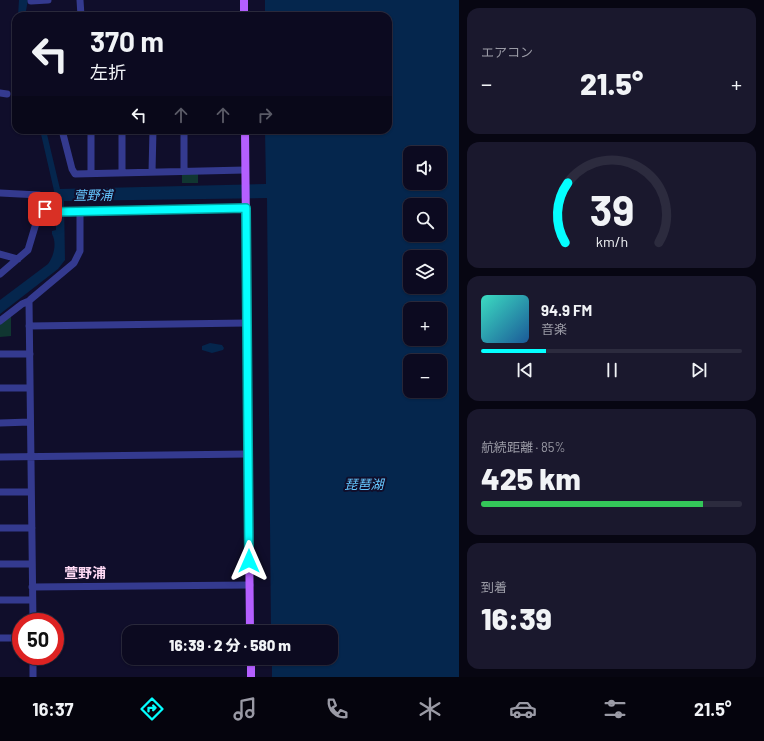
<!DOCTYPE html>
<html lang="ja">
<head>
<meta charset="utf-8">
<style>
	body { margin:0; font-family:Barlow,"Noto Sans JP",sans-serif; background:#1a182d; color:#f1f3f6; height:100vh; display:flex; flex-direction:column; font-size:15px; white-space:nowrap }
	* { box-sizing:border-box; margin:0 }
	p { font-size:13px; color:#9a9aa5 }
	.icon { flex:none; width:22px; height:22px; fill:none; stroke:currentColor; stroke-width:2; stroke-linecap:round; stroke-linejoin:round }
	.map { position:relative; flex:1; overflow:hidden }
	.sheet { display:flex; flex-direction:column; gap:8px; padding:8px; background:#070612; width:305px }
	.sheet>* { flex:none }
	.hud { position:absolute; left:12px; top:12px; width:380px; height:122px; border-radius:12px; box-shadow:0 1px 3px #0004,0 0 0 1px #2c2b3e; background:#0c0a20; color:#f1f3f6; overflow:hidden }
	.tools { position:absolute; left:403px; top:146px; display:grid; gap:8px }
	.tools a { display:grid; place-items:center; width:44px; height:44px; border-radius:8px; background:#0c0a20; box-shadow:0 1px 3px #0004,0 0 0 1px #2c2b3e; font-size:20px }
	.speed { position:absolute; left:12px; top:613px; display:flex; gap:8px; font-size:20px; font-weight:700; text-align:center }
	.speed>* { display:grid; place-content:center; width:52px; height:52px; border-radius:50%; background:#0c0a20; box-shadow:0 1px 3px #0004,0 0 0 1px #2c2b3e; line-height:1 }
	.speed .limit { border:6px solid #d22; background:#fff; color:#111 }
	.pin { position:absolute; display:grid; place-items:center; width:34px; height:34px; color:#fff; margin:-17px; border-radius:8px; box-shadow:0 2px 6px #0006 }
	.me { position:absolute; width:44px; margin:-22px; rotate:0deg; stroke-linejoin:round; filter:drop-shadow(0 0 3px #0008) }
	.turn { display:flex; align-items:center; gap:14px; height:84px; padding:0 12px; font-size:18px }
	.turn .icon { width:52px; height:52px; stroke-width:2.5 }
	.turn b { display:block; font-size:28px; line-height:34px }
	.lanes { display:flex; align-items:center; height:38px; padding:0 12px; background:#0003; justify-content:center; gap:20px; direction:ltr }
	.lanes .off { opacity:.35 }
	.big { font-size:30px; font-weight:800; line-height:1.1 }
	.sheet .widget { flex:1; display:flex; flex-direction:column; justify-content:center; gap:6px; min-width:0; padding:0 14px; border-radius:12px; background:#1a182d }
	.sheet .dial { align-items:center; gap:0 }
	.dial svg { height:104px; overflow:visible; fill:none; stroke:#2c2b3e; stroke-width:7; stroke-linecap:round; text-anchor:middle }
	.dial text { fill:#f1f3f6; stroke:none }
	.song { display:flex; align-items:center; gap:12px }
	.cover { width:48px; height:48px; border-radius:6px; background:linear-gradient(135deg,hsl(170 70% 55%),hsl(210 70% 35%)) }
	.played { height:4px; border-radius:2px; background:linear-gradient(90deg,#04ffff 25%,#2c2b3e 25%) }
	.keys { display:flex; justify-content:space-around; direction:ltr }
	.heat { display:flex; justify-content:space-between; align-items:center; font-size:22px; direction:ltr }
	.charge { height:6px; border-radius:3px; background:linear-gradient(90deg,#34c759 85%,#2c2b3e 0) }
	.trip { position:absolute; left:122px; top:625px; width:216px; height:40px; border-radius:12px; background:#0c0a20; box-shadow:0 1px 3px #0004,0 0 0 1px #2c2b3e; font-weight:800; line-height:40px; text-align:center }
	.tab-bar { display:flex; height:64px; justify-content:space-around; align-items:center; background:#05040d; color:#9a9aa5 }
	.tab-bar .icon { width:28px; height:28px }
	.tab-bar .on { color:#04ffff }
	.tab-bar b { font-size:18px; color:#f1f3f6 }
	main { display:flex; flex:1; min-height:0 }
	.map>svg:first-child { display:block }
	.green { fill:#103631 }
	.water { fill:#05264d; fill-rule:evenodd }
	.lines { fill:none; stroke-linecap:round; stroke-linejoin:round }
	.minor { stroke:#343a8f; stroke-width:7 }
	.major { stroke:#b45fff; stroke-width:8 }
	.route-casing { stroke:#03a6a6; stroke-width:10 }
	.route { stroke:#04ffff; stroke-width:7 }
	.labels { text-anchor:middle; stroke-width:4; stroke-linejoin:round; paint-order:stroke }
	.water-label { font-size:13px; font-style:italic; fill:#66c7ff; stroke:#100e2b }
	.quarter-label { font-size:14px; font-weight:bold; fill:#ffdaf5; stroke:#100e2b }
</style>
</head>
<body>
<main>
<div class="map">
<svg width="459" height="677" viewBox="0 0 459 677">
	<rect width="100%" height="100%" fill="#100e2b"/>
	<path class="green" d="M182,173H198V183H182Z
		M10,316L11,317V336L0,337V324Z"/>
	<path class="water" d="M19,0H28L25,16H18Z
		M265,0H459V677H272V658H331V632H271L267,198L64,201L65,260L58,269L0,314V300L48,264C54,256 57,243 52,234V231L56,230V228L53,199L55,195L41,134L42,130H46L60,189L266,184L265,130H388V16H265ZM410,153H440V183H410ZM410,205H440V235H410ZM410,257H440V287H410ZM410,309H440V339H410ZM410,361H440V391H410Z
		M210,343L222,345L224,348L223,350L212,353L202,350V346Z"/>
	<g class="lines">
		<path class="minor" d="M80,0L81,16
			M31,1L48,0
			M0,93L7,94
			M62,130L72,169L75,174L245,170
			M91,130V173
			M122,130V172
			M184,171V130
			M152,172L153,130
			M0,193L39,195L44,199L45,209L49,212L246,208
			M0,254L18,259
			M0,274L28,250L37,220L45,209
			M0,321L22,304L29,301
			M29,326L247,323
			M0,354H30
			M0,388H30
			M0,423L30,422
			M0,457L248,454
			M0,492H31
			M0,528H32
			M0,564H32
			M32,587L250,585
			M0,600H32
			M33,622L29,301L31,299L74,263L80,251V212
			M0,638H21
			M33,656V677"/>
		<path class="major" d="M244,0V16
			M245,130L250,632
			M251,658V677"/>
	</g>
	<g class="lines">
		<g class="route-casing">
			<path id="route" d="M45,209L47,211L53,212L246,208L249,561"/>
		</g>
		<use href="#route" class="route"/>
	</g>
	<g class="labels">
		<g class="water-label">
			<text transform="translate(93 195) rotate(-1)" y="5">萱野浦</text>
			<text x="364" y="489">琵琶湖</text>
		</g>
		<g class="quarter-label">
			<text x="85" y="578">萱野浦</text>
		</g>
	</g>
</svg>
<div class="tools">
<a><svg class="icon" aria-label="sound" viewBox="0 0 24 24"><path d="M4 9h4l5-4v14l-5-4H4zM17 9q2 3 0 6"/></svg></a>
<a><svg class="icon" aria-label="search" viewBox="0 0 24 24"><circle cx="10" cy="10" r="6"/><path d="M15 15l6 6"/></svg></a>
<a><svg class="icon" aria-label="layers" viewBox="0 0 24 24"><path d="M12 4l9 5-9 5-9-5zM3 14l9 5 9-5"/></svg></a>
<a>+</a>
<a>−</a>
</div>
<div class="speed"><div class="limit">50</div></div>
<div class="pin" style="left:45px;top:209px;background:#d93025"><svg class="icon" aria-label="arrive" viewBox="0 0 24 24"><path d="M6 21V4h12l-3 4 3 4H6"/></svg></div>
<svg class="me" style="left:249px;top:561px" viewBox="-20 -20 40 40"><path d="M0-17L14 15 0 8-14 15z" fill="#04ffff" stroke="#fff" stroke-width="4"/></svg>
<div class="trip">16:39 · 2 分 · 580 m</div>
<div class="hud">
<div class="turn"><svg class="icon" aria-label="left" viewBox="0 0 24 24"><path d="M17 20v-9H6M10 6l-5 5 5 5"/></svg><div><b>370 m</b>左折</div></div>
<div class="lanes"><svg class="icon" aria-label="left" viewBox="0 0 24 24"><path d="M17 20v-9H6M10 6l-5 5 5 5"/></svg><svg class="icon off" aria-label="ahead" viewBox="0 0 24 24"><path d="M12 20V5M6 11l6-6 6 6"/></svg><svg class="icon off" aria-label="ahead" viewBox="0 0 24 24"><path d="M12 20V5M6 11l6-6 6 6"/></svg><svg class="icon off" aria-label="right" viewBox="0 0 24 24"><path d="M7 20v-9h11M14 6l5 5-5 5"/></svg></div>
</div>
</div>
<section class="sheet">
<div class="widget"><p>エアコン</p>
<div class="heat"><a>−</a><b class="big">21.5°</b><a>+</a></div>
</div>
<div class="widget dial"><svg viewBox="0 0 100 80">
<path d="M14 69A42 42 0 1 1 86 69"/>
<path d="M14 69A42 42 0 0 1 16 23" stroke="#04ffff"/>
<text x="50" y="56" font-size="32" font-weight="700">39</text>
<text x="50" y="72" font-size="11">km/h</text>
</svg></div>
<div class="widget">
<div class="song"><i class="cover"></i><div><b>94.9 FM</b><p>音楽</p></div></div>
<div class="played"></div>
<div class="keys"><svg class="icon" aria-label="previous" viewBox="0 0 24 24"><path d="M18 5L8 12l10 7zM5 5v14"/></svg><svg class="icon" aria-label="pause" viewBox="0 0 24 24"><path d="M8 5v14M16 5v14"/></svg><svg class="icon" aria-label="next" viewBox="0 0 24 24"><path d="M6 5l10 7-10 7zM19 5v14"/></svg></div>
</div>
<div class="widget"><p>航続距離 · 85%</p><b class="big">425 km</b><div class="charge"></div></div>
<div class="widget"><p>到着</p><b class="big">16:39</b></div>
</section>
</main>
<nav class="tab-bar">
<b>16:37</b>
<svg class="icon on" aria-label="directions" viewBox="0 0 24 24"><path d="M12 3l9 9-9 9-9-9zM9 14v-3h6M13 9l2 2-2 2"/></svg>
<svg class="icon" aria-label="music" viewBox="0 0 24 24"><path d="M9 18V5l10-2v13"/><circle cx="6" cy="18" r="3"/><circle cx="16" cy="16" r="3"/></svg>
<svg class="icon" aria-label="phone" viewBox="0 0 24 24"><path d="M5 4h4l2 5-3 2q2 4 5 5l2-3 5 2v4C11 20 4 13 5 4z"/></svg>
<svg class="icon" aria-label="climate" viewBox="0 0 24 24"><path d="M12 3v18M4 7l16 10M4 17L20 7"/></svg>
<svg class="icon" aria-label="car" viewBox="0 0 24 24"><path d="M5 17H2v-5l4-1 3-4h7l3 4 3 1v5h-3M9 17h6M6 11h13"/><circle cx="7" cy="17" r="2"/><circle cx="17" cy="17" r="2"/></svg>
<svg class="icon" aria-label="filters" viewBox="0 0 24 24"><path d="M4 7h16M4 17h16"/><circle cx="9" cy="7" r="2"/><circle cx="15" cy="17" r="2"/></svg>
<b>21.5°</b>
</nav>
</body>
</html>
